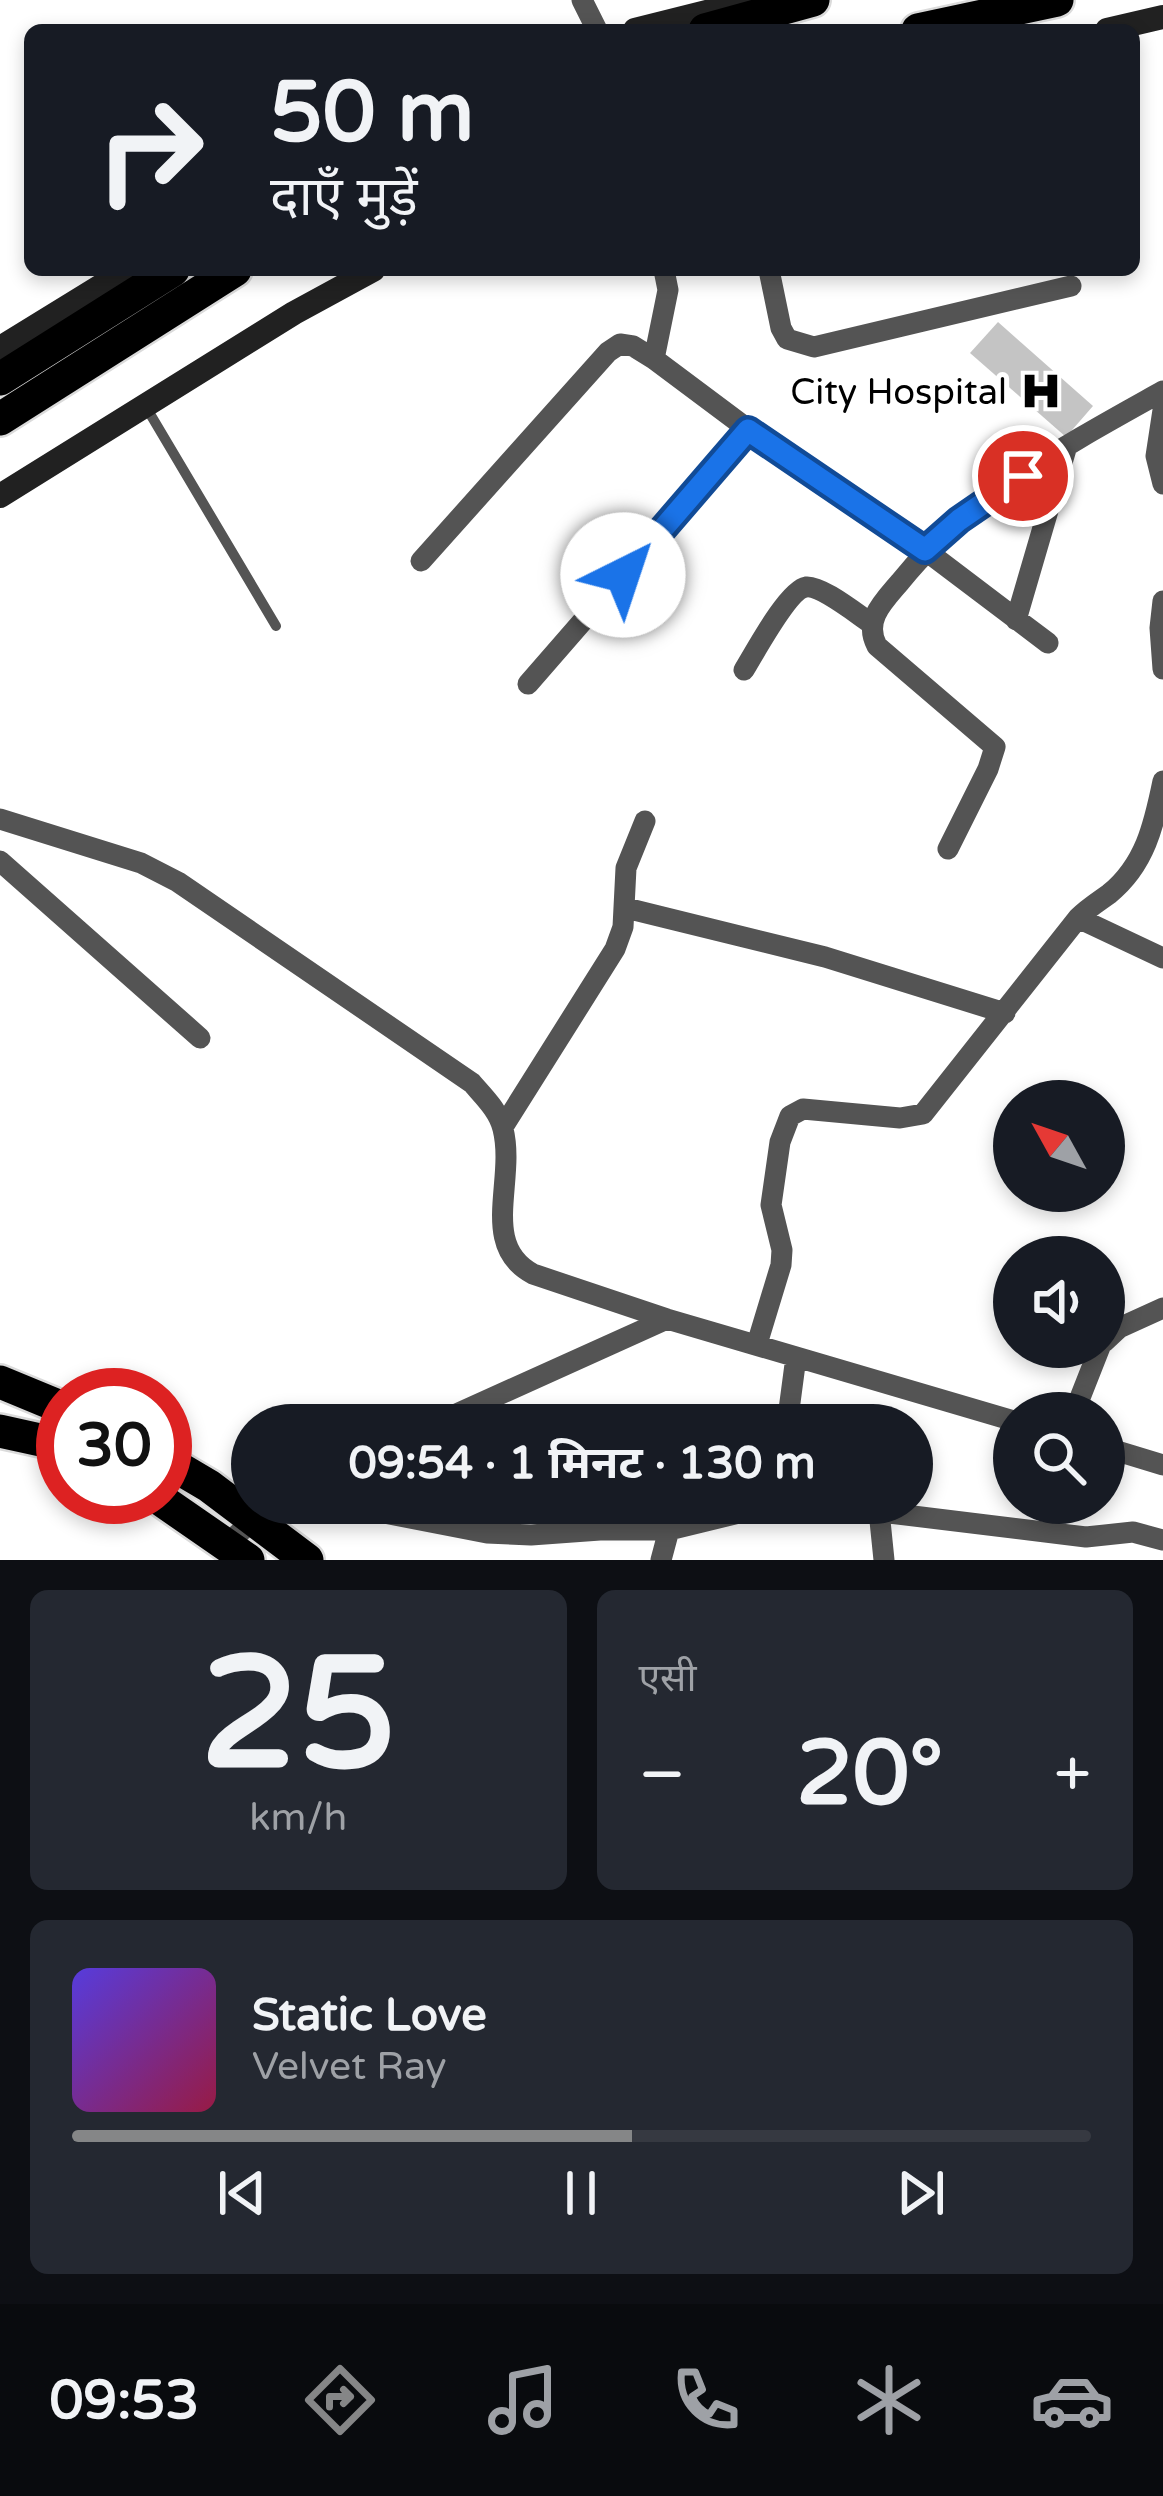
<!DOCTYPE html>
<html lang="hi">
<head>
<meta charset="utf-8">
<style>
	body { margin:0; font-family:"Varela Round","Noto Sans Devanagari",sans-serif; background:#242831; color:#f1f3f6; height:100vh; display:flex; flex-direction:column; font-size:45px; white-space:nowrap }
	* { box-sizing:border-box; margin:0 }
	p { font-size:39px; color:#9ea1a6 }
	.icon { flex:none; width:66px; height:66px; fill:none; stroke:currentColor; stroke-width:2; stroke-linecap:round; stroke-linejoin:round }
	.map { position:relative; height:1560px; overflow:hidden }
	.panel { display:flex; flex-direction:column; gap:30px; padding:30px; background:#0d0f14; flex:1 }
	.panel>* { flex:none }
	.top-card { position:absolute; left:24px; top:24px; width:1116px; height:252px; border-radius:18px; box-shadow:0 6px 18px #0003; background:#171b24; color:#f1f3f6; overflow:hidden }
	.needle { width:78px; rotate:310deg }
	.tools { position:absolute; left:993px; top:1080px; display:grid; gap:24px }
	.tools a { display:grid; place-items:center; width:132px; height:132px; border-radius:50%; background:#171b24; box-shadow:0 6px 18px #0003; font-size:60px }
	.speed { position:absolute; left:36px; top:1368px; display:flex; gap:24px; font-size:60px; font-weight:700; text-align:center }
	.speed>* { display:grid; place-content:center; width:156px; height:156px; border-radius:50%; background:#171b24; box-shadow:0 6px 18px #0003; line-height:1 }
	.speed .limit { border:18px solid #d22; background:#fff; color:#111 }
	.pin { position:absolute; display:grid; place-items:center; width:102px; height:102px; color:#fff; margin:-51px; border:6px solid #fff; border-radius:50%; box-shadow:0 3px 12px #0007 }
	.me { position:absolute; width:132px; margin:-66px; rotate:41deg; stroke-linejoin:round; filter:drop-shadow(0 0 9px #0008) }
	.turn { display:flex; align-items:center; gap:42px; height:252px; padding:0 48px; font-size:54px }
	.turn .icon { width:156px; height:156px; stroke-width:2.5 }
	.turn b { display:block; font-size:84px; line-height:102px }
	.big { font-size:90px; font-weight:700; line-height:1.1 }
	.panel .card { flex:1; display:flex; flex-direction:column; justify-content:center; gap:18px; min-width:0; padding:0 42px; border-radius:18px; background:#242831 }
	.panel .dial { align-items:center; gap:0 }
	.dial b { font-size:156px; line-height:1 }
	.song { display:flex; align-items:center; gap:36px }
	.cover { width:144px; height:144px; border-radius:18px; background:linear-gradient(135deg,hsl(250 70% 55%),hsl(340 70% 35%)) }
	.played { height:12px; border-radius:6px; background:linear-gradient(90deg,#858687 55%,#363941 55%) }
	.keys { display:flex; justify-content:space-around; direction:ltr }
	.heat { display:flex; justify-content:space-between; align-items:center; font-size:66px; direction:ltr }
	.panel .tiles { flex:1; display:grid; gap:30px; grid-template-columns:1fr 1fr }
	.card:last-child { grid-column:span 2 }
	.trip { position:absolute; left:231px; top:1404px; width:702px; height:120px; border-radius:60px; background:#171b24; box-shadow:0 6px 18px #0003; font-weight:700; line-height:120px; text-align:center }
	.dock { display:flex; height:192px; justify-content:space-around; align-items:center; background:#090b0e; color:#9ea1a6 }
	.dock .icon { width:84px; height:84px }
	.dock .current { color:#858687 }
	.dock b { font-size:54px; color:#f1f3f6 }
	.map>svg:first-child { display:block }
	.building { fill:#c4c4c4 }
	.lines { fill:none; stroke-linecap:round; stroke-linejoin:round }
	.trunk-casing { stroke:#dbdbdb; stroke-width:38 }
	.service { stroke:#545454; stroke-width:10 }
	.minor { stroke:#545454; stroke-width:21 }
	.secondary { stroke:#212121; stroke-width:24 }
	.trunk { stroke:#000; stroke-width:33 }
	.route-casing { stroke:#114b97; stroke-width:30 }
	.route { stroke:#1a73e8; stroke-width:21 }
	.labels { text-anchor:middle; stroke-width:10; stroke-linejoin:round; paint-order:stroke }
	.poi-label { font-size:36px; fill:#000; stroke:#fff; text-anchor:end }
</style>
</head>
<body>
<div class="map">
<svg width="1163" height="1560" viewBox="0 0 1163 1560">
	<rect width="100%" height="100%" fill="#fff"/>
	<path class="building" d="M998,322L1093,406L1066,437L970,353Z"/>
	<g class="lines">
		<g class="trunk-casing">
			<path id="trunk" d="M705,30L813,0
				M918,30L1057,0
				M0,379L173,270
				M0,419L235,270
				M0,1382L63,1408
				M0,1431L63,1445
				M165,1460L209,1486L307,1560
				M157,1497L248,1560"/>
		</g>
		<path class="service" d="M146,407L276,626"/>
		<path class="minor" d="M582,0L597,30
			M769,270L781,328L787,339L814,347L1071,286
			M654,359L668,290L664,270
			M1163,410L1156,456L1163,484
			M421,561L608,352L620,344L633,346L654,359L749,430L925,550L1048,643
			M1163,601L1160,628L1163,669
			M1016,620L1066,449
			M744,670C754,654 788,590 806,587C821,585 858,615 872,624
			M528,684L749,430
			M0,819L141,863L178,882L472,1083C484,1097 499,1111 503,1129C516,1181 479,1245 533,1274L667,1319L1014,1421
			M948,849L988,769L995,747L877,646C863,620 884,601 900,582C968,497 1070,443 1163,391
			M0,861L200,1038
			M626,908L825,957L1005,1013
			M1078,918L1163,958
			M503,1127L615,949L623,927L626,868L645,821
			M1104,1342L1119,1328L1163,1308
			M757,1344L781,1265L782,1250L771,1205L780,1142L790,1116L803,1109L900,1118L923,1114L1078,918C1088,908 1098,902 1109,894C1145,865 1154,825 1163,781
			M1074,1413L1100,1347
			M432,1425L667,1319
			M787,1425L796,1357
			M1104,1447L1163,1465
			M333,1503L487,1533L531,1535L600,1530H669L776,1504L807,1503L1086,1537L1133,1532L1163,1540
			M879,1511L884,1560
			M227,1544L272,1503
			M661,1560L669,1530"/>
		<path class="secondary" d="M635,30L754,0
			M1107,30L1163,17
			M0,348L127,270
			M0,496L294,313L373,270"/>
		<use href="#trunk" class="trunk"/>
	</g>
	<g class="lines">
		<g class="route-casing">
			<path id="route" d="M623,575L748,430L925,550L959,520L1023,476"/>
		</g>
		<use href="#route" class="route"/>
	</g>
	<defs>
		<g id="hospital-bare" transform="scale(3.24)"><path d="M-5-5h3v3.5h4V-5h3V5h-3V1.5h-4V5h-3Z" fill="#000" stroke="#fff" stroke-width="2.5" paint-order="stroke"/></g>
	</defs>
	<g fill-rule="evenodd">
		<use href="#hospital-bare" x="1041" y="391"/>
	</g>
	<g class="labels">
		<g class="poi-label">
			<text x="1007" y="404">City Hospital</text>
		</g>
	</g>
</svg>
<div class="tools">
<a><svg class="needle" viewBox="-14 -14 28 28"><path d="M0-13l5 13h-10z" fill="#e53935"/><path d="M0 13l5-13h-10z" fill="#9ea1a6"/></svg></a>
<a><svg class="icon" aria-label="sound" viewBox="0 0 24 24"><path d="M4 9h4l5-4v14l-5-4H4zM17 9q2 3 0 6"/></svg></a>
<a><svg class="icon" aria-label="search" viewBox="0 0 24 24"><circle cx="10" cy="10" r="6"/><path d="M15 15l6 6"/></svg></a>
</div>
<div class="speed"><div class="limit">30</div></div>
<div class="pin" style="left:1023px;top:476px;background:#d93025"><svg class="icon" aria-label="arrive" viewBox="0 0 24 24"><path d="M6 21V4h12l-3 4 3 4H6"/></svg></div>
<svg class="me" style="left:623px;top:575px" viewBox="-20 -20 40 40"><circle r="19" fill="#fff"/><path d="M0-13L10 11 0 6-10 11z" fill="#1a73e8"/></svg>
<div class="trip">09:54 · 1 मिनट · 130 m</div>
<div class="top-card">
<div class="turn"><svg class="icon" aria-label="right" viewBox="0 0 24 24"><path d="M7 20v-9h11M14 6l5 5-5 5"/></svg><div><b>50 m</b>दाएँ मुड़ें</div></div>
</div>
</div>
<section class="panel">
<div class="tiles">
<div class="card dial"><b>25</b><p>km/h</p></div>
<div class="card"><p>एसी</p>
<div class="heat"><a>−</a><b class="big">20°</b><a>+</a></div>
</div>
<div class="card">
<div class="song"><i class="cover"></i><div><b>Static Love</b><p>Velvet Ray</p></div></div>
<div class="played"></div>
<div class="keys"><svg class="icon" aria-label="previous" viewBox="0 0 24 24"><path d="M18 5L8 12l10 7zM5 5v14"/></svg><svg class="icon" aria-label="pause" viewBox="0 0 24 24"><path d="M8 5v14M16 5v14"/></svg><svg class="icon" aria-label="next" viewBox="0 0 24 24"><path d="M6 5l10 7-10 7zM19 5v14"/></svg></div>
</div>
</div>
</section>
<nav class="dock">
<b>09:53</b>
<svg class="icon current" aria-label="directions" viewBox="0 0 24 24"><path d="M12 3l9 9-9 9-9-9zM9 14v-3h6M13 9l2 2-2 2"/></svg>
<svg class="icon" aria-label="music" viewBox="0 0 24 24"><path d="M9 18V5l10-2v13"/><circle cx="6" cy="18" r="3"/><circle cx="16" cy="16" r="3"/></svg>
<svg class="icon" aria-label="phone" viewBox="0 0 24 24"><path d="M5 4h4l2 5-3 2q2 4 5 5l2-3 5 2v4C11 20 4 13 5 4z"/></svg>
<svg class="icon" aria-label="climate" viewBox="0 0 24 24"><path d="M12 3v18M4 7l16 10M4 17L20 7"/></svg>
<svg class="icon" aria-label="car" viewBox="0 0 24 24"><path d="M5 17H2v-5l4-1 3-4h7l3 4 3 1v5h-3M9 17h6M6 11h13"/><circle cx="7" cy="17" r="2"/><circle cx="17" cy="17" r="2"/></svg>
</nav>
</body>
</html>
